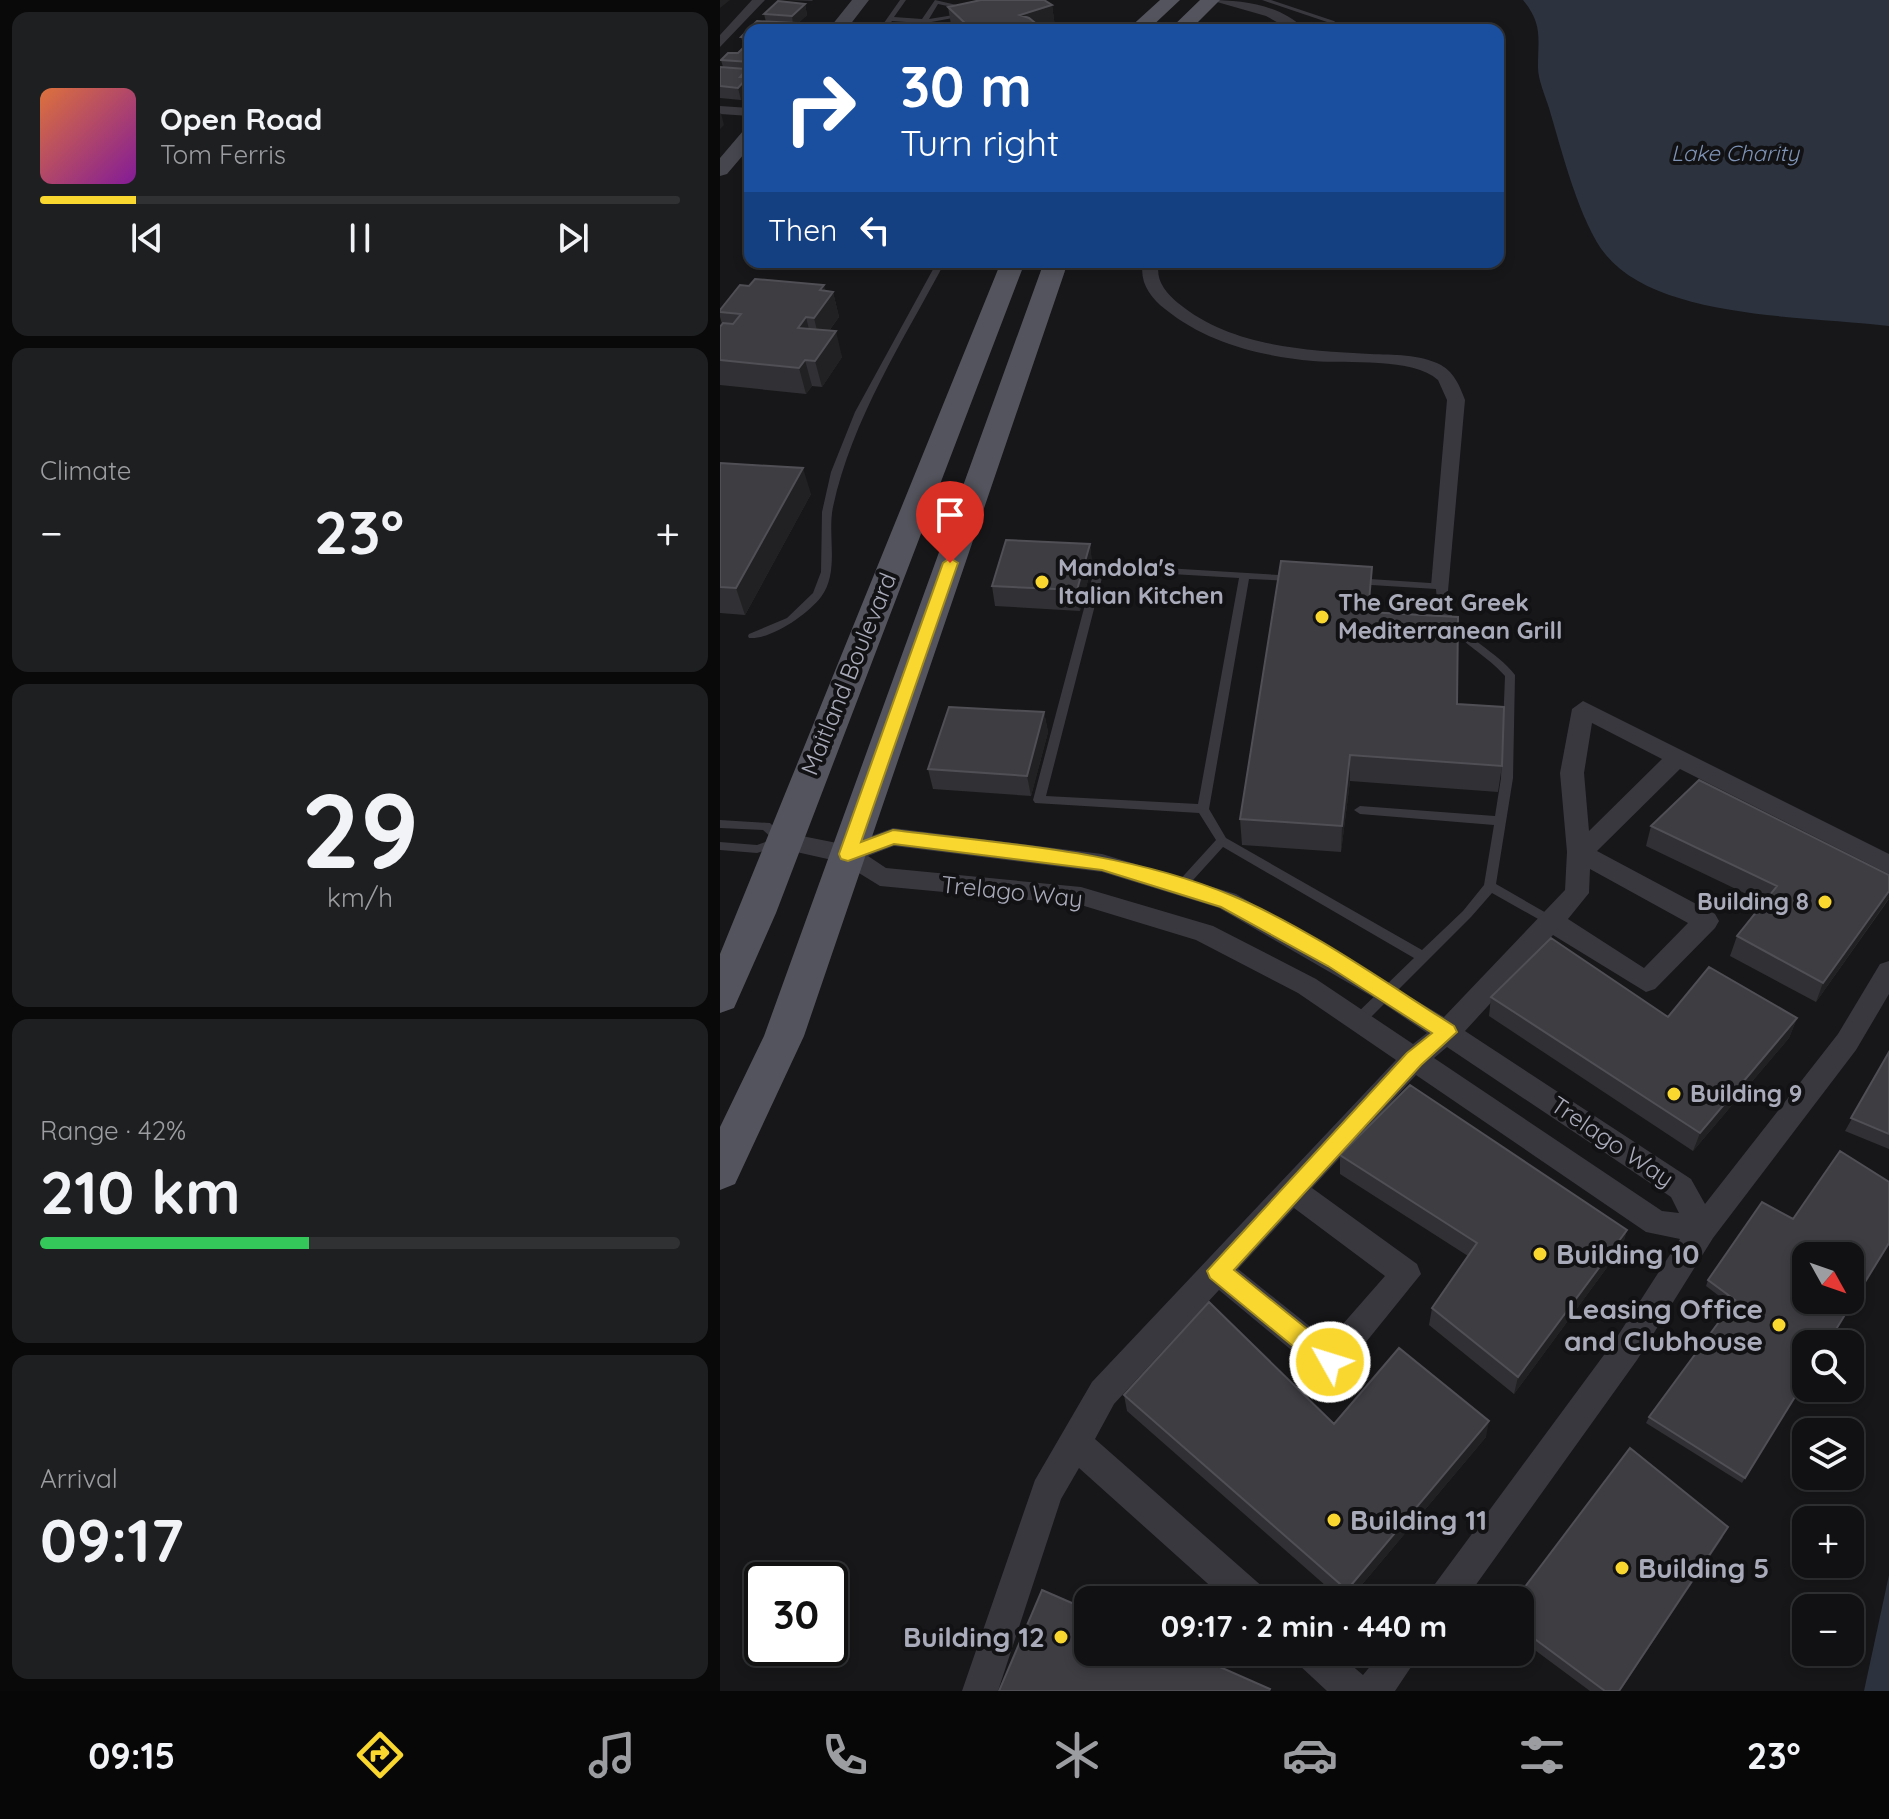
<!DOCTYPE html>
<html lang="en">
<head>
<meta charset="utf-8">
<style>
	body { margin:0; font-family:Quicksand,sans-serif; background:#1e1f21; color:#f1f3f6; height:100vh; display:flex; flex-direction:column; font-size:30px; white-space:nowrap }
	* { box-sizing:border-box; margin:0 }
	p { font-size:26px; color:#9c9da0 }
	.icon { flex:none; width:44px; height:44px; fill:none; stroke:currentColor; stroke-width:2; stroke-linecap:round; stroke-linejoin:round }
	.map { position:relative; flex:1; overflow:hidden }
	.details { display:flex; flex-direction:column; gap:12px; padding:12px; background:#09090a; width:720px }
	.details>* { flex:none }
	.top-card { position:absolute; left:24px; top:24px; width:760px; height:244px; border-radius:16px; box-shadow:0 4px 12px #0003,0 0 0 2px #303133; background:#1a4fa0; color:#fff; overflow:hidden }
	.needle { width:52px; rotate:130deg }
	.buttons { position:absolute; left:1072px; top:1242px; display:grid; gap:16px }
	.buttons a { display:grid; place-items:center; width:72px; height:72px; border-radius:16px; background:#111113; box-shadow:0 4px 12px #0003,0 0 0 2px #303133; font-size:40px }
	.speed { position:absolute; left:24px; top:1562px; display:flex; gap:16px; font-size:40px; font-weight:700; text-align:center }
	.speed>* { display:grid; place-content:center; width:104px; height:104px; border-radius:50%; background:#111113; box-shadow:0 4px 12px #0003,0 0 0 2px #303133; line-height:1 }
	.speed .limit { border:4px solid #111; border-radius:12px; background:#fff; color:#111 }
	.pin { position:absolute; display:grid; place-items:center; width:68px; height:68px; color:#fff; margin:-82px -34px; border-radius:50% 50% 50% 0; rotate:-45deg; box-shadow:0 0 8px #0007 }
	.pin .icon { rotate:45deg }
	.me { position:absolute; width:88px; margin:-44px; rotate:309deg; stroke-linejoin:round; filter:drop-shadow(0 0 6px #0008) }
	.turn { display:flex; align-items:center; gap:28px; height:168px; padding:0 24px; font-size:36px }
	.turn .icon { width:104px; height:104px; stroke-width:2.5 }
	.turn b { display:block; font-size:56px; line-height:68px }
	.then { display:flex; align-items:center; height:76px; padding:0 24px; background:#0003; gap:16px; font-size:30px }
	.big { font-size:60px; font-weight:800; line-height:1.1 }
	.details .card { flex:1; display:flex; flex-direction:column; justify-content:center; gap:12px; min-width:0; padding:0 28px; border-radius:16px; background:#1e1f21 }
	.details .dial { align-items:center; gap:0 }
	.dial b { font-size:104px; line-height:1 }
	.song { display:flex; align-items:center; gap:24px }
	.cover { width:96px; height:96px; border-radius:12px; background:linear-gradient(135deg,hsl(20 70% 55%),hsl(290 70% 35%)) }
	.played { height:8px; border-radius:4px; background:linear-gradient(90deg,#fad72e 15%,#303133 15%) }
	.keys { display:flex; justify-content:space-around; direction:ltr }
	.heat { display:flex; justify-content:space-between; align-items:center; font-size:44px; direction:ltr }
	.charge { height:12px; border-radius:6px; background:linear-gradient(90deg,#34c759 42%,#303133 0) }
	.trip { position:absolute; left:354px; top:1586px; width:460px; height:80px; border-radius:16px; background:#111113; box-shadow:0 4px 12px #0003,0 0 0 2px #303133; font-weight:800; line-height:80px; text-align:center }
	.dock { display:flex; height:128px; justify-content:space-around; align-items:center; background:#070708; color:#9c9da0 }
	.dock .icon { width:56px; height:56px }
	.dock .current { color:#fad72e }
	.dock b { font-size:36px; color:#f1f3f6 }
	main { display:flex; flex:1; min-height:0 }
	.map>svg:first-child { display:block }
	.water { fill:#2c333e }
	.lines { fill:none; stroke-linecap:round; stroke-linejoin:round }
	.lane { fill:#38383e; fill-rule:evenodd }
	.street { fill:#38383e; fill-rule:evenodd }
	.secondary { fill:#46464f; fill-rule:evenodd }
	.primary { fill:#54545e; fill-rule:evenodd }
	.wall { fill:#313034 }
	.shaded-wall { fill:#212123 }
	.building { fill:#3e3d42; stroke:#4f4f55; stroke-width:2; fill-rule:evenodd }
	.route { fill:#fad72e; stroke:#a28c1e; stroke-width:2 }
	.poi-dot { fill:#fad72e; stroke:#121214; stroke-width:3 }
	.labels { text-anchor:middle; stroke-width:8; stroke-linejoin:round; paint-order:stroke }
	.far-water-label { font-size:22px; font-style:italic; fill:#7e93b6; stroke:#121214 }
	.poi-label { font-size:24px; font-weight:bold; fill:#a9abba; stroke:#121214; text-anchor:start }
	.street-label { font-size:24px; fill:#a9abba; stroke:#121214 }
	.near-poi-label { font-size:28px; font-weight:bold; fill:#a9abba; stroke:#121214; text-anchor:start }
</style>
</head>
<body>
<main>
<section class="details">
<div class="card">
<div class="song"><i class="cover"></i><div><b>Open Road</b><p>Tom Ferris</p></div></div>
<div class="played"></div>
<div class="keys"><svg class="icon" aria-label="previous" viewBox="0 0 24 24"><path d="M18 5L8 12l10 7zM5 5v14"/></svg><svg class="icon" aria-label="pause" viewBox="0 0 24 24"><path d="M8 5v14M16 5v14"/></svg><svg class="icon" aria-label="next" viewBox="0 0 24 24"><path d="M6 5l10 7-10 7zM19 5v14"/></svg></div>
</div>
<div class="card"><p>Climate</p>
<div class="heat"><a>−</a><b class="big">23°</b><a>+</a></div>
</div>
<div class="card dial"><b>29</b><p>km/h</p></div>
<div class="card"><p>Range · 42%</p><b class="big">210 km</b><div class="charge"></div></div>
<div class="card"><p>Arrival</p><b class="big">09:17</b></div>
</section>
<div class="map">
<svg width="1169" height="1691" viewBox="0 0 1169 1691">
	<rect width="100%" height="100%" fill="#171719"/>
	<path class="water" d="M803,0H1169V326C1091,316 939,320 886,255C860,224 841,148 829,108C825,95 818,80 818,67C818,38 823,24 803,0Z
		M1169,1575V1691H1144Z"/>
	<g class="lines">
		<path class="lane" d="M180,0H186L174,17L202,19L215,0L254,9L251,11L218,4L209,19L246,13L249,15L206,23L201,30H195L200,23L172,21L165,30H159Z
			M542,0H551L614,21L625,30H618L610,23Z
			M501,28H513L516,30H498Z
			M217,262H225C183,341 132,419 113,507C107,535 120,572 101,597C88,614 51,640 29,638L28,636L29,634L67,618L93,593L101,572L102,512L111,472L135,412Z
			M380,564L576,576V580L572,581L529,579L489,809L506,838L702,950L743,911L764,885L774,825L640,814L634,810L640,806L775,816L781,778L785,676C757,644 719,637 716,589L635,584L630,581L635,578L725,584C728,594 727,604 731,614C742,637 778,652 795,675L793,778L776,884L835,918L837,921L835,924H827L772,893L751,917L643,1025L638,1026L633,1025L631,1021L633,1017L694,958L503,847L464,890H456L454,887L456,884L496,840L479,813L315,803L313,800L375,567ZM384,570L519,578L478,804L326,796Z
			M0,820L50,823L68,841L66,844L37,853L0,850V842L37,845L53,839L43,830L0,828Z"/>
		<path class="street" d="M32,0H45L0,47V35Z
			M490,0C522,0 562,5 585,30H571L546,16Z
			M0,106L30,108V116L0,114Z
			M423,262H439C435,280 445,292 458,303C512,347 583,350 650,354C673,355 700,354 721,365C735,373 740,387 745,400L728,591L721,592L711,586L727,400L718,380C693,357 627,364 593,361C540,356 487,343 445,309C430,297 419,282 423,262Z
			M863,701L1169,854V874L960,769L877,851L995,914L999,921L995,928L935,989L926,992L833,935L745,1031L971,1179L985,1204L1118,1034L1160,964L1169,961V994L1136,1050L993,1238L917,1360L745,1600H707L712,1588L895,1340L960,1239L926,1232L696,1075L592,1188L697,1264L701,1274L621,1373L610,1377L599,1373L499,1290L394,1404L375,1439L544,1588L549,1600H506L359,1468L341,1499L278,1691H242L315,1480L372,1382L676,1060L578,993L476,940L361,905L160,886L121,862L54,847L50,841L54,835L62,832L127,845L173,828L382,854L516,894L724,1017L845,890L847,852L840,773L852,709ZM872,723L942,759L869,831L864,773ZM174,846L382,872L499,908L658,1000L707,1033L693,1044L596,979L493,926L361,887L166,868L148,856ZM870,869L968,923L924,968L848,919L869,893ZM727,1047L951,1197L959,1213L942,1211L714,1058ZM574,1208L665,1276L608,1341L518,1269Z
			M573,1652H616L643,1675L662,1652H701L675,1691H607L578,1664Z"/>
		<path class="secondary" d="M132,0H149L126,30H108Z
			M30,129V147L7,174L0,176V158L23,131Z"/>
		<path class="primary" d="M440,0H460L428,30H407Z
			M480,0H500L470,30H449Z
			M281,262H305L56,913L14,1008L0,1013V954Z
			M324,262H348L84,1036L15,1184L0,1190V1127L44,1036Z"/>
	</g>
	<path class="wall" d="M65,0H93L92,1Z
		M58,1L85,4L87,15L74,27L75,30H30V74H28L30,90L21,100L0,98V67H3L1,60L8,53H18L24,47L21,37L37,21L46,22L44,14Z
		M332,5L335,27L325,30H232L228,7Z
		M106,291L113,292L119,317L109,331L122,357L102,387L92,386L86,394L0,385V327L2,324L0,317V310Z
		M0,463L91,494L25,615L0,613Z
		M370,544L372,564L360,611L275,606L272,586Z
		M651,593L649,612L737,704L782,766L778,792L630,781L621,852L522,845L520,819Z
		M324,712L328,732L311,796L213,789L208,769Z
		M931,826L1169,899L1096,1002L1010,956L1017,936L1043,902L926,846Z
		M771,997L948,1017L1077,1018L1069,1038L973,1151L769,1016Z
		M1169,1052V1149L1125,1131Z
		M620,1155L907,1230L902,1247L794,1394L709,1325L712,1308L748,1256L620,1174Z
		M1073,1219L1086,1379L1022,1483L926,1423L929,1417L1011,1305L986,1286L988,1280Z
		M404,1395L614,1424L766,1437L629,1600H622L407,1411Z
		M1003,1537L900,1691H870L800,1639V1600Z"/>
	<path class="shaded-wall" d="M0,0H10L0,8Z
		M85,4L87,15L74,27L75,30H67L73,24L72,16Z
		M332,5L335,27L325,30H302L300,15Z
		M27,69L30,81V90L21,100L18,88L20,77Z
		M1,113L4,125L0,129V114Z
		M104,285L108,299L113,292L119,317L100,343L94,318L100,290Z
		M86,317L92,342L78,328Z
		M116,331L122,357L102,387L95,361Z
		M85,360L92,386L86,394L79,368Z
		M83,468L91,494L25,615L16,588Z
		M370,544L372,564L360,611L357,590Z
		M324,712L328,732L311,796L307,776Z
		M630,755V781L621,852L622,826Z
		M1169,891V898L1096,1002L1103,983Z
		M1077,1018L1069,1038L973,1151L980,1133Z
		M907,1230L902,1247L794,1394L798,1377Z
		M769,1421L766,1437L629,1600H626L627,1590Z
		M1008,1527L900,1691H899Z"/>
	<path class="building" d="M261,0H324L332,5L300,15L309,18L324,30H246L256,27L246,24L228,7Z
		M58,1L85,4L72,16L44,14Z
		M37,21L74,23L67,30H30V38L21,37Z
		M24,47H30V62L1,60L8,53H18Z
		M0,67L27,69L20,77H28L18,88L0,86Z
		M35,279L104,285L100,290L113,292L94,318L86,317L78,328L116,331L95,361L85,360L79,368L0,360V327L3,323L13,324L21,314L0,312V310L20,285L29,286Z
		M0,463L83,468L16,588L0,587Z
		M286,540L370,544L357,590L272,586Z
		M561,561L652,567L648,612L738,617L737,704L784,707L782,766L630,755L622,826L520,819Z
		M229,707L324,712L307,776L208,769Z
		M979,780L1169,875V891L1103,983L1017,936L1057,886L931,826Z
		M831,938L948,1017L989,967L1077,1018L980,1133L771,997Z
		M1169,1052V1134L1131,1118Z
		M690,1085L907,1230L798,1377L712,1308L757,1243L620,1155Z
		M1120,1151L1169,1182V1243L1107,1344H1086V1379L1025,1478L929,1417L1015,1300L988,1280L1042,1202L1073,1219ZM1086,1256H1130V1300H1086Z
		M489,1302L614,1424L679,1348L769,1421L627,1590L404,1395Z
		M910,1448L1008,1527L899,1691H885L800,1628V1600H795Z
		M322,1590L368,1610V1652H466L550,1689L549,1691H279Z"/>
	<path class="route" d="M230,558L238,563L141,842L173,830C287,844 406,851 513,896C587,927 666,983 734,1026L737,1032L701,1065L514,1270L618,1354L622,1362L618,1370L610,1373L602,1370L490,1278L487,1271L687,1053L712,1033L608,966L501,907L382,870L174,844L128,861L121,859L119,854L223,563Z"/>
	<g class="poi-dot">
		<circle cx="322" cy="582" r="8"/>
		<circle cx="602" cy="617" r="8"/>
		<circle cx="1105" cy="902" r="8"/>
		<circle cx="954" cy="1094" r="8"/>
		<circle cx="820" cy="1254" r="8"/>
		<circle cx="1059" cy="1325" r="8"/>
		<circle cx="614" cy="1520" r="8"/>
		<circle cx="902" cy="1568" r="8"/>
		<circle cx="341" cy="1637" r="8"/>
	</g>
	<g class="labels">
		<g class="far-water-label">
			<text x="1015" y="161">Lake Charity</text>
		</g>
		<g class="poi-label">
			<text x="338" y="576">Mandola's<tspan x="338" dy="28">Italian Kitchen</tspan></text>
			<text x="618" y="611">The Great Greek<tspan x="618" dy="28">Mediterranean Grill</tspan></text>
			<text x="1089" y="910" text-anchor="end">Building 8</text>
			<text x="970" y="1102">Building 9</text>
		</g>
		<g class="street-label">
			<text transform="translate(129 674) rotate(-68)" y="8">Maitland Boulevard</text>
			<text transform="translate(292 892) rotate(6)" y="8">Trelago Way</text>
			<text transform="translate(892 1142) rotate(34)" y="8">Trelago Way</text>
		</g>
		<g class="near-poi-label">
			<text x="836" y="1264">Building 10</text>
			<text x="1043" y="1319" text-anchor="end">Leasing Office<tspan x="1043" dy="32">and Clubhouse</tspan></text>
			<text x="630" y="1530">Building 11</text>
			<text x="918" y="1578">Building 5</text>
			<text x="325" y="1647" text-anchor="end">Building 12</text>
		</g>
	</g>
</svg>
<div class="buttons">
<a><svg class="needle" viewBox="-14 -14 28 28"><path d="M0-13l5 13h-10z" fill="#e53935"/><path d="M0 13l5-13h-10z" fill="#9c9da0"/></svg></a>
<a><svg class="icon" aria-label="search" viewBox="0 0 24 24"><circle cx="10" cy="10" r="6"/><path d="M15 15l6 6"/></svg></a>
<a><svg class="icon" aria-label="layers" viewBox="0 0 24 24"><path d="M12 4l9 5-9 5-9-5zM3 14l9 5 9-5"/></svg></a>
<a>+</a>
<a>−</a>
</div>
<div class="speed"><div class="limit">30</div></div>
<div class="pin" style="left:230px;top:563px;background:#d93025"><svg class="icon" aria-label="arrive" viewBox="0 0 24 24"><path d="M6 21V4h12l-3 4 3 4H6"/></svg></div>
<svg class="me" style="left:610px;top:1362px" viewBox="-20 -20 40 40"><circle r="17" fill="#fad72e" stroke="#fff" stroke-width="3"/><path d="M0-11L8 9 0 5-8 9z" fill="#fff"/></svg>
<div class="trip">09:17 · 2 min · 440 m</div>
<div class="top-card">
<div class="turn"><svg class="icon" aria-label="right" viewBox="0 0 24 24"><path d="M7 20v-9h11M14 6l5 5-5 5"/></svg><div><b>30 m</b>Turn right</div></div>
<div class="then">Then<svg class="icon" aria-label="left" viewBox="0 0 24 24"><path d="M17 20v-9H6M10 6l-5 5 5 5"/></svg></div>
</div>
</div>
</main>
<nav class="dock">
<b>09:15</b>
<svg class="icon current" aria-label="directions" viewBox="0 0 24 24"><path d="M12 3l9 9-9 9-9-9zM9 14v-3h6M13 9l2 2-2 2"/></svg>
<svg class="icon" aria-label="music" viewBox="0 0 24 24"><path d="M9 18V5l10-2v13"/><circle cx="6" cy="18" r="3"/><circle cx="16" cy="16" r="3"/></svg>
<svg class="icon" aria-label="phone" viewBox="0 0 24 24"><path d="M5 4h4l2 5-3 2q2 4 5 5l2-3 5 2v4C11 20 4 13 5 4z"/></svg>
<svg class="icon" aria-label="climate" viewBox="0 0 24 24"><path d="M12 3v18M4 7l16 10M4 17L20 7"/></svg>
<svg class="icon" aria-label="car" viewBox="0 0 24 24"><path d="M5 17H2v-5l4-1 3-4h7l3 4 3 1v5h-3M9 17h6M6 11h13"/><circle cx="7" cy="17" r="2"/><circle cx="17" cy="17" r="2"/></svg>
<svg class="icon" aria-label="filters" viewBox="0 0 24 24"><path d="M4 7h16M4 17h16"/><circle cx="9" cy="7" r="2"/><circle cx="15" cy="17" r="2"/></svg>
<b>23°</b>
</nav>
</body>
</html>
